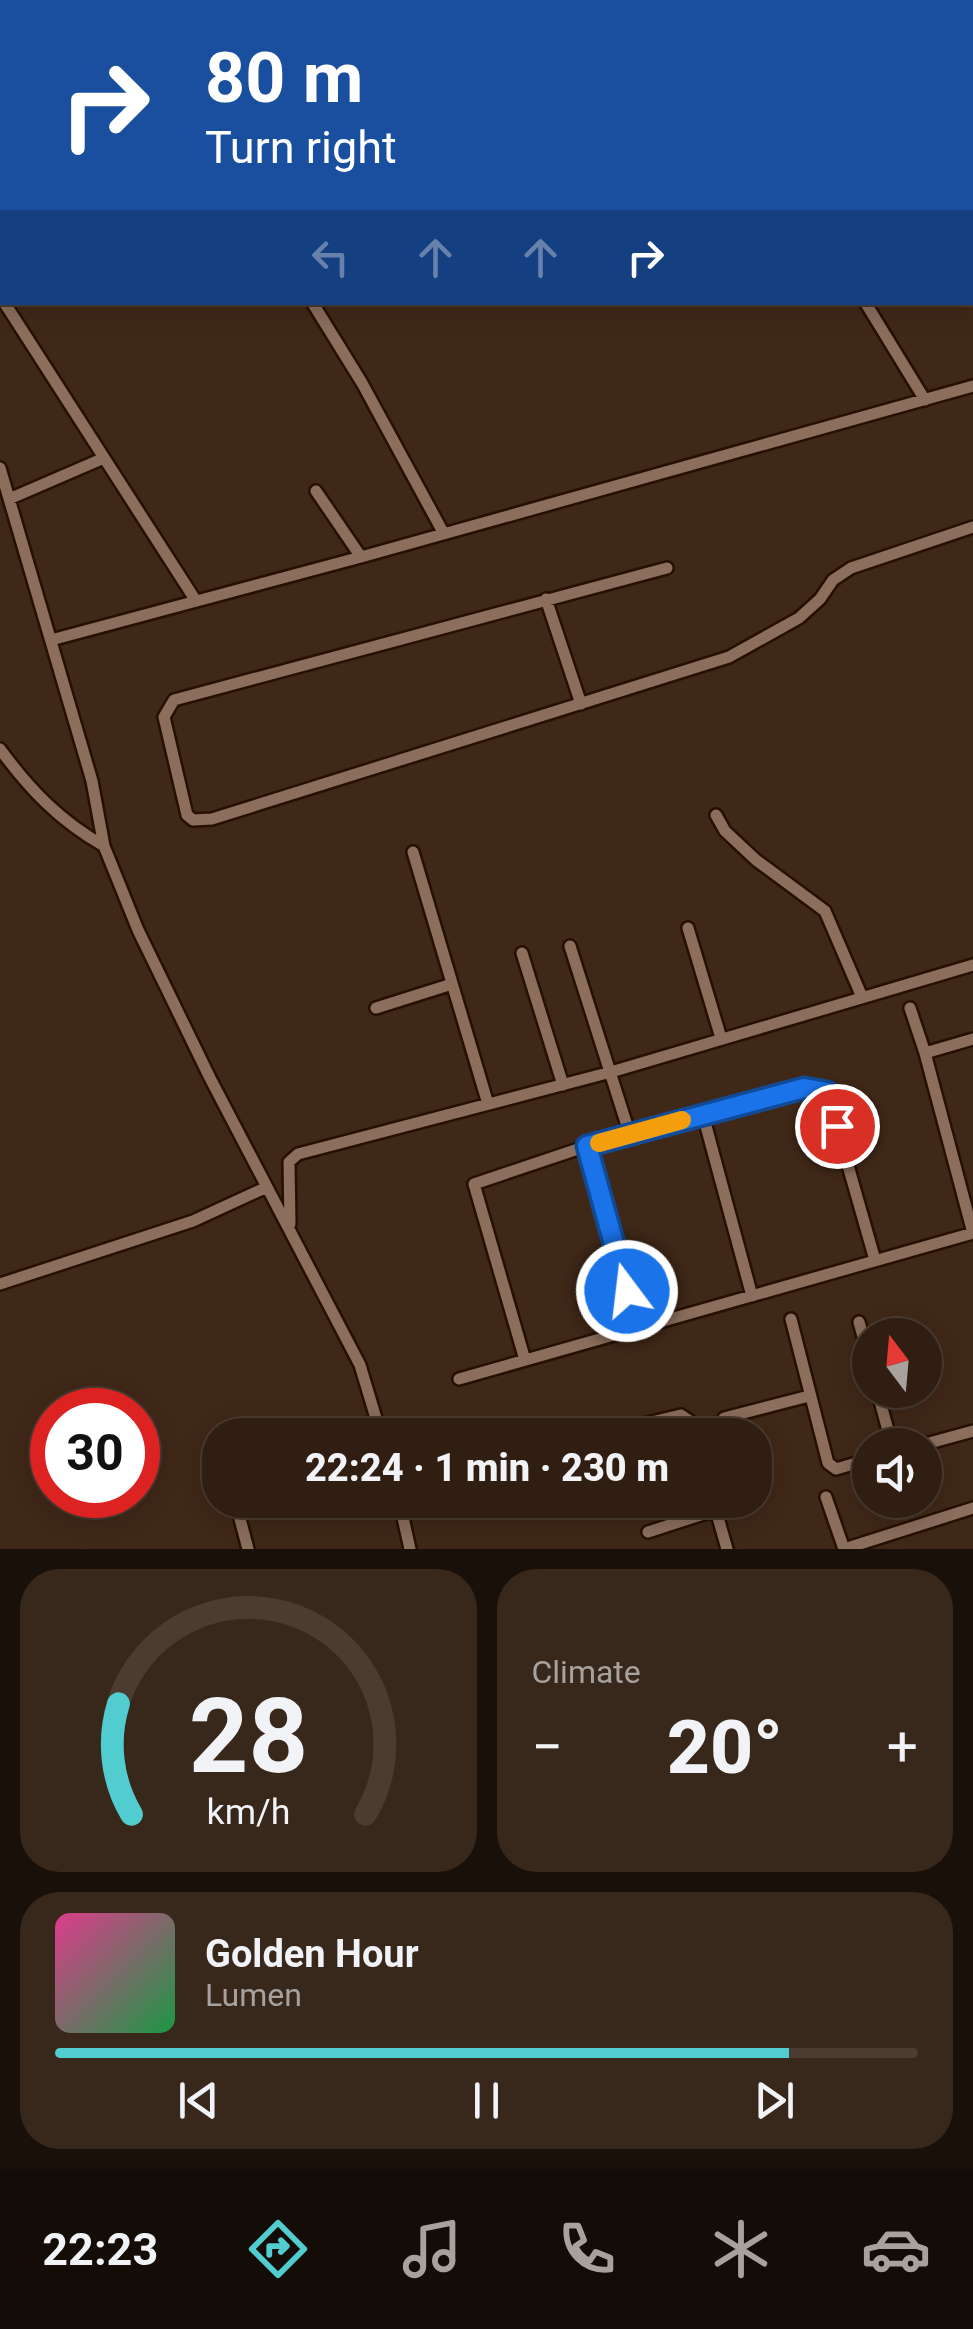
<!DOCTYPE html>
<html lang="en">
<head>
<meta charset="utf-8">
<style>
	body { margin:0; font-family:Roboto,sans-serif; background:#38271b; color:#f1f3f6; height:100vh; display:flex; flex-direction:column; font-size:38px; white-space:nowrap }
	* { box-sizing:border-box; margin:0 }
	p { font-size:32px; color:#a8a29f }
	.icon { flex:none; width:55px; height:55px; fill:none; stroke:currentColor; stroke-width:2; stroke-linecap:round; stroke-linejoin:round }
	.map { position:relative; height:1549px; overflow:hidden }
	.side { display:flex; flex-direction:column; gap:20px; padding:20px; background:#1a100a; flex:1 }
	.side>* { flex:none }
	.guide { position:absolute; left:0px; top:0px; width:975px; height:305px; box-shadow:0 5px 25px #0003,0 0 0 2px #4b3c32; background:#1a4fa0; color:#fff; overflow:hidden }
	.needle { width:65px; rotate:344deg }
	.buttons { position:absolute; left:852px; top:1318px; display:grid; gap:20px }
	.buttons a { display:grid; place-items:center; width:90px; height:90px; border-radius:50%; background:#301e12; box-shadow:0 5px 25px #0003,0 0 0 2px #4b3c32; font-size:50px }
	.speed { position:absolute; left:30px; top:1388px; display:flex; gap:20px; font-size:50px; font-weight:700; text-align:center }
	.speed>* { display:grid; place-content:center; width:130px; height:130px; border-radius:50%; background:#301e12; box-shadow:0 5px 25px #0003,0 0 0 2px #4b3c32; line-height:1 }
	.speed .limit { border:15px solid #d22; background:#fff; color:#111 }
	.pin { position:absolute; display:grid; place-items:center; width:85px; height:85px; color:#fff; margin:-42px; border:5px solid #fff; border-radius:50%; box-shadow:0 2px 10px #0007 }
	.me { position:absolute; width:110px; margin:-55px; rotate:345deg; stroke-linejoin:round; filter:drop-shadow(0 0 8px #0008) }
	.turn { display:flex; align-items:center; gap:35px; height:210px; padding:0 40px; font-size:45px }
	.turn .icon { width:130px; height:130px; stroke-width:2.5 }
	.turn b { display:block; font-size:70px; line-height:85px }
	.lanes { display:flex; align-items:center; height:95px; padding:0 40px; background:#0003; justify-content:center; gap:50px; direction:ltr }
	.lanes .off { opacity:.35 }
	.big { font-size:75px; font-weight:800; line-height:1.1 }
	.side .tile { flex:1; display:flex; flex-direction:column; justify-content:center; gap:15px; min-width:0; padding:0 35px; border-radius:40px; background:#38271b }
	.side .dial { align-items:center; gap:0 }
	.dial svg { height:260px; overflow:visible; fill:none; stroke:#4b3c32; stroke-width:7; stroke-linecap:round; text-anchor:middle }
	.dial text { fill:#f1f3f6; stroke:none }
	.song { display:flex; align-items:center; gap:30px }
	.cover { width:120px; height:120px; border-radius:15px; background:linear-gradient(135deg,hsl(330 70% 55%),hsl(140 70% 35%)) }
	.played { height:10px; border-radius:5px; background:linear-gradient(90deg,#52cdcf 85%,#4b3c32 85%) }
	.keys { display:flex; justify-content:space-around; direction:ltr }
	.heat { display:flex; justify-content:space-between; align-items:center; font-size:55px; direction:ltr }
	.side .tiles { flex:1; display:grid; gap:20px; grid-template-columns:1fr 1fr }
	.tile:last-child { grid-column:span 2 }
	.trip { position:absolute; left:202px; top:1418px; width:570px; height:100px; border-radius:40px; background:#301e12; box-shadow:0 5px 25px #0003,0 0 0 2px #4b3c32; font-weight:800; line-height:100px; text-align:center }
	.dock { display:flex; height:160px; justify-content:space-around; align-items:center; background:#130c07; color:#a8a29f }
	.dock .icon { width:70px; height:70px }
	.dock .active { color:#52cdcf }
	.dock b { font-size:45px; color:#f1f3f6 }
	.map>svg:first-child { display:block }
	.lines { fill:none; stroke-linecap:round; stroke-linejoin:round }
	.street-casing { stroke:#261002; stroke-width:16 }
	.secondary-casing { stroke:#261002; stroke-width:20 }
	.street { stroke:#8b6e5c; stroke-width:11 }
	.secondary { stroke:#aa7756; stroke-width:15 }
	.route-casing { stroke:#114b97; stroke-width:25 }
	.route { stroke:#1a73e8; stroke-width:18 }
	.slow { stroke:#f59e0b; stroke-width:18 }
</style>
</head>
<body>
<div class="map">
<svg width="973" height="1549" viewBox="0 0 973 1549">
	<rect width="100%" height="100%" fill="#402818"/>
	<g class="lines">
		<g class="street-casing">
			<path id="street" d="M123,0L124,2
				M327,0L329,2
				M671,0L672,2
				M864,0L866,2
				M489,2L491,0
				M4,302L196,601
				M312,302L362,383L444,534
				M865,302L925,400
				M0,468L92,781L104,846L138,930L210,1078L360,1365L381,1435
				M316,491L361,557
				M9,499L104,458
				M667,568L174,700L164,717L187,815L193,820L212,819L729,657L799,618L820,599L833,580L851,568L973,527
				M546,599L581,704
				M51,640L361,557L973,386
				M0,749C30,790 60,821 104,846
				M716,815L725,831L756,860L825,911L862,997
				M413,852L488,1104
				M688,928L721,1038
				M570,946L630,1135
				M522,953L563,1085
				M376,1008L452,984
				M910,1008L925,1053
				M703,1115L752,1296
				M587,1146L804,1087L827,1092L875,1260
				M290,1224L289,1162L298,1154L611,1072L973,965
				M973,1233L925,1053L973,1039
				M0,1284L193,1221L267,1187
				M791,1319L828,1463L836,1469L870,1459
				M859,1322L870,1362
				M525,1360L474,1184L587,1146L637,1327
				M459,1379L973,1233
				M877,1390L892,1445
				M724,1418L809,1396
				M596,1435L681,1415L690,1421L694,1435
				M922,1445L973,1431
				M826,1497L844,1549L973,1508
				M235,1500L248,1549
				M399,1500L410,1549
				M713,1500L727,1549
				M648,1532L716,1510"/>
		</g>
		<g class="secondary-casing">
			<path id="secondary" d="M18,2L21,0
				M0,14L2,13"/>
		</g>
		<use href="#street" class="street"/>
		<use href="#secondary" class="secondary"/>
	</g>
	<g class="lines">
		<g class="route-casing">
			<path id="route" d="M627,1291L587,1146L804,1088L827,1092L837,1126"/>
		</g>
		<use href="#route" class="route"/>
		<path class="slow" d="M599,1143L682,1120"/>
	</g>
</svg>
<div class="buttons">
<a><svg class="needle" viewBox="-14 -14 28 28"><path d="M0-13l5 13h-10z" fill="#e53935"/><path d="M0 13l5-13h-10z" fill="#a8a29f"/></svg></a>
<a><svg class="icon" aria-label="sound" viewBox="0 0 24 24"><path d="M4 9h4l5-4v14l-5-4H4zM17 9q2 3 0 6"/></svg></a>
</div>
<div class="speed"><div class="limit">30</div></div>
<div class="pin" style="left:837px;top:1126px;background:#d93025"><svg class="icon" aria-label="arrive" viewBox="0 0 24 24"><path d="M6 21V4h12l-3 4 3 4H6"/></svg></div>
<svg class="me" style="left:627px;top:1291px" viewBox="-20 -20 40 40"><circle r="17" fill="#1a73e8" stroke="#fff" stroke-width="3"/><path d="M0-11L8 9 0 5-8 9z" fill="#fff"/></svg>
<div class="trip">22:24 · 1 min · 230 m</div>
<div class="guide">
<div class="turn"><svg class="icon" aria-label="right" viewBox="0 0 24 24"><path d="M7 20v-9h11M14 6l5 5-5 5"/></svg><div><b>80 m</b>Turn right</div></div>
<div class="lanes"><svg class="icon off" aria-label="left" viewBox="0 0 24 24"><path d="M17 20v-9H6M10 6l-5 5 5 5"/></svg><svg class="icon off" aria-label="ahead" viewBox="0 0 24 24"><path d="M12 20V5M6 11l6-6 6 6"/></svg><svg class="icon off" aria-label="ahead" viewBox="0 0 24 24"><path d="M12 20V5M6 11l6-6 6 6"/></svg><svg class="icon" aria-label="right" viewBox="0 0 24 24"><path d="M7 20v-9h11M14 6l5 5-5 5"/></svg></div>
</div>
</div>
<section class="side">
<div class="tiles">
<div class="tile dial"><svg viewBox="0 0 100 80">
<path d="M14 69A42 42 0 1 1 86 69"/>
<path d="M14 69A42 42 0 0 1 10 35" stroke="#52cdcf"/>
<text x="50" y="56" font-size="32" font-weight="700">28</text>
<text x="50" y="72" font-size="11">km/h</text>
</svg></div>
<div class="tile"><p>Climate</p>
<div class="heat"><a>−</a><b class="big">20°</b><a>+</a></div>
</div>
<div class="tile">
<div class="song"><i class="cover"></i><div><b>Golden Hour</b><p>Lumen</p></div></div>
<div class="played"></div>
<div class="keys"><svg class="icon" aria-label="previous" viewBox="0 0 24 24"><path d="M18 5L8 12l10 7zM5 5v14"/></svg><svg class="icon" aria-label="pause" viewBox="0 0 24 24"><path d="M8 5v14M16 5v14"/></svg><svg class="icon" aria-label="next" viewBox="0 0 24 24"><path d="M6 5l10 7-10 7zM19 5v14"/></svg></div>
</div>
</div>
</section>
<nav class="dock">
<b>22:23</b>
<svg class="icon active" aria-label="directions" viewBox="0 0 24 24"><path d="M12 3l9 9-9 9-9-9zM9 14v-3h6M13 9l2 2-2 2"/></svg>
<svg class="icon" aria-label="music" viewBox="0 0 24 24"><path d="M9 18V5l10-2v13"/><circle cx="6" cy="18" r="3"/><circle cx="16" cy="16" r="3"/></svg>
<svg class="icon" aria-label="phone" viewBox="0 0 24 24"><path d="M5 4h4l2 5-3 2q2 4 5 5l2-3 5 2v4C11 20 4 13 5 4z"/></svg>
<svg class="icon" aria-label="climate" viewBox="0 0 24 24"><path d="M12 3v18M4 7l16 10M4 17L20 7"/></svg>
<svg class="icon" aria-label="car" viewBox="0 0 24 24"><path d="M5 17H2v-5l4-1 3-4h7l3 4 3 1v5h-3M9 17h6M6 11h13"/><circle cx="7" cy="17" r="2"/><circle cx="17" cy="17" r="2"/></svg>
</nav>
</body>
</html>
